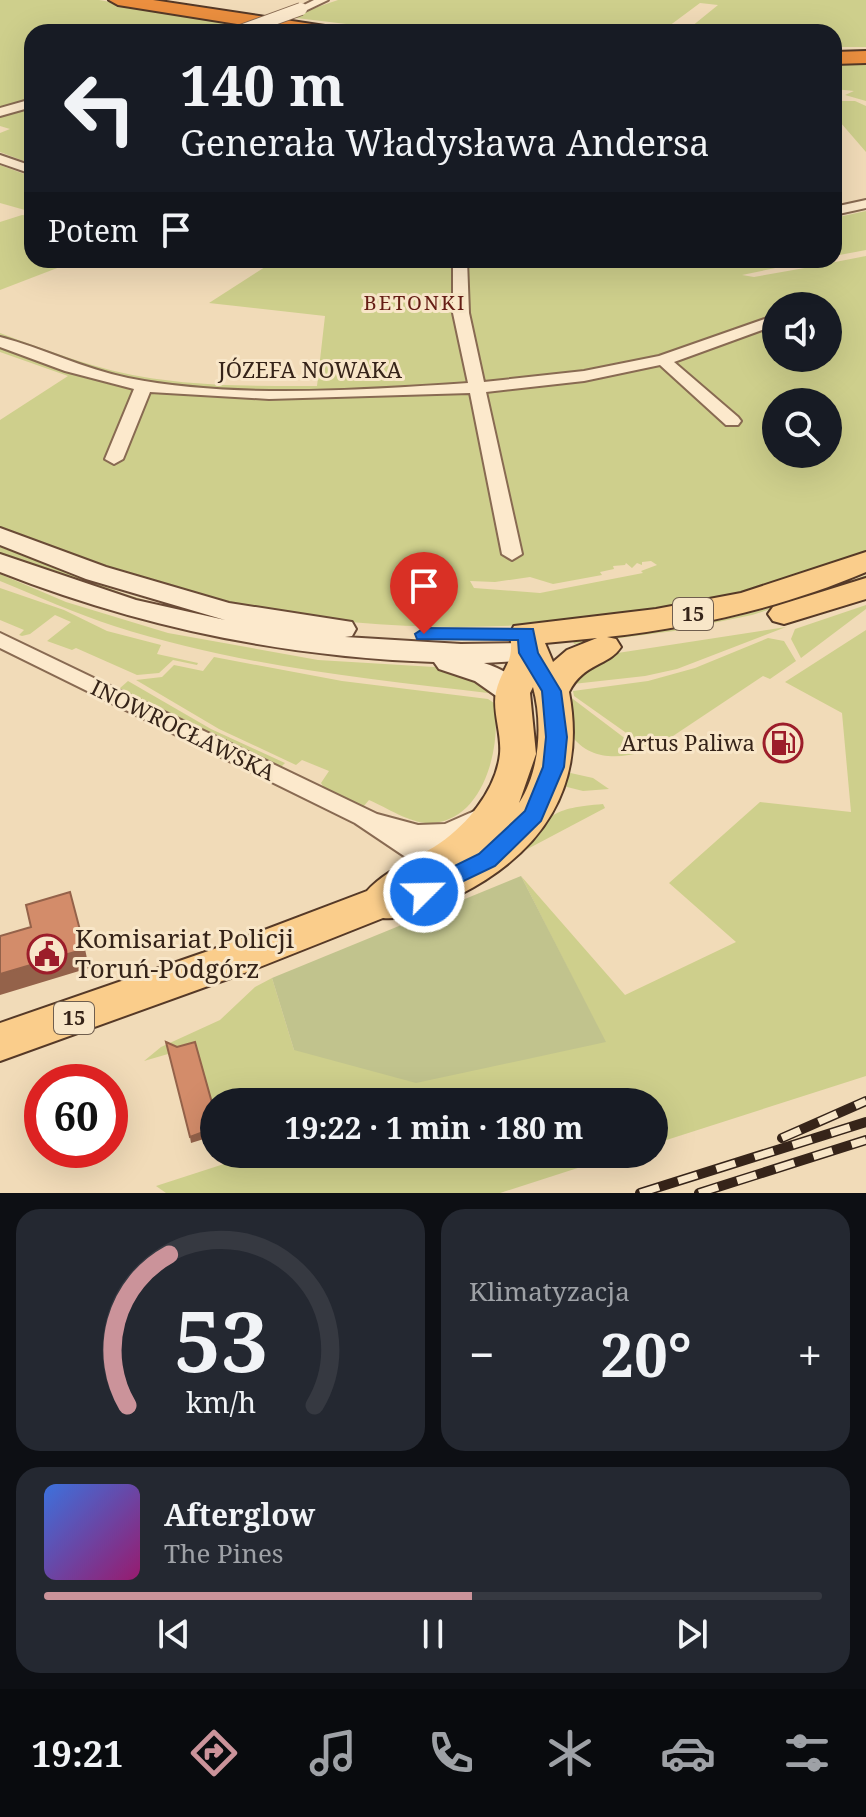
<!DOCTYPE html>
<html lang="pl">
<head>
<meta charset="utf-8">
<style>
	body { margin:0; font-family:"Noto Serif",serif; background:#242831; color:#f1f3f6; height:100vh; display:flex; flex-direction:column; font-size:30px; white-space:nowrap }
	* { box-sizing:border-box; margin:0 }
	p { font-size:26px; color:#9ea1a6 }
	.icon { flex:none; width:44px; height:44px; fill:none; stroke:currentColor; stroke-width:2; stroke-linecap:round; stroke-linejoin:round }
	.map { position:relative; height:1193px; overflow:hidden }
	.sheet { display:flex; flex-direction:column; gap:16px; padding:16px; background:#0d0f14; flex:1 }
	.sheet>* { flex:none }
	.guide { position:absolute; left:24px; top:24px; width:818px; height:244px; border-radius:24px; box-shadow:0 8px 32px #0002; background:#171b24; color:#f1f3f6; overflow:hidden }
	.controls { position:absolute; left:762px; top:292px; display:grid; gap:16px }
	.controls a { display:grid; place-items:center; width:80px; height:80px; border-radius:50%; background:#171b24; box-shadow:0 8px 32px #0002; font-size:40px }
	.speed { position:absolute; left:24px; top:1064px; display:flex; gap:16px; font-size:40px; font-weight:700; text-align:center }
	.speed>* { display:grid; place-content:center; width:104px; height:104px; border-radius:50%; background:#171b24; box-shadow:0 8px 32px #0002; line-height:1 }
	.speed .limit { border:12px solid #d22; background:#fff; color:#111 }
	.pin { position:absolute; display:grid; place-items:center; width:68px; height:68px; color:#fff; margin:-82px -34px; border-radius:50% 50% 50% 0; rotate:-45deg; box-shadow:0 0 8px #0007 }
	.pin .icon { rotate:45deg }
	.me { position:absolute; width:88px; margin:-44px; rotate:67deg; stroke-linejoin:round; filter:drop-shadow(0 0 6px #0008) }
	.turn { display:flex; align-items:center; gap:28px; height:168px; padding:0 24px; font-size:36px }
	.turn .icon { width:104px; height:104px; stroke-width:2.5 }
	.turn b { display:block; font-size:56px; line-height:68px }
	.then { display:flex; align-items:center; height:76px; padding:0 24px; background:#0003; gap:16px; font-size:30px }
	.big { font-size:60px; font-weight:700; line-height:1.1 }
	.sheet .card { flex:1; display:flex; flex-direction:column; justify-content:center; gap:12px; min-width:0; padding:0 28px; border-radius:24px; background:#242831 }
	.sheet .dial { align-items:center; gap:0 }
	.dial svg { height:208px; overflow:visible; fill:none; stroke:#363941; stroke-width:7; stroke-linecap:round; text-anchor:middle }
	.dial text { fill:#f1f3f6; stroke:none }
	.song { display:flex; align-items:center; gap:24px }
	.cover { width:96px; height:96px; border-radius:12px; background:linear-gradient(135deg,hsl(220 70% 55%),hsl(320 70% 35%)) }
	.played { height:8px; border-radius:4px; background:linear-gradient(90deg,#cb939a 55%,#363941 55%) }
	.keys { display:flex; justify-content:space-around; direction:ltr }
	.heat { display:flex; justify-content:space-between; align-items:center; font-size:44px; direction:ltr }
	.sheet .tiles { flex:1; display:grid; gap:16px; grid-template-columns:1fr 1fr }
	.card:last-child { grid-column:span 2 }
	.trip { position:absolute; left:200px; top:1088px; width:468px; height:80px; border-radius:40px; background:#171b24; box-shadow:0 8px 32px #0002; font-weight:700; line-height:80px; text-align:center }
	.menu { display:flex; height:128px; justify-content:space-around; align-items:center; background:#090b0e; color:#9ea1a6 }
	.menu .icon { width:56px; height:56px }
	.menu .current { color:#cb939a }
	.menu b { font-size:36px; color:#f1f3f6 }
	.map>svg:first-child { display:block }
	.green { fill:#cecf8c; fill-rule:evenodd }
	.cemetery { fill:#c1c38d }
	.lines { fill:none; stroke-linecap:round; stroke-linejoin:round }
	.street-casing { stroke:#886a52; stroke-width:4 }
	.secondary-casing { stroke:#6a4b36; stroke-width:4 }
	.primary-casing { stroke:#553927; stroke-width:4 }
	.highway-casing { stroke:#553927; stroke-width:4 }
	.street { fill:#fce9cc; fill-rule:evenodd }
	.secondary { fill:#fce9cc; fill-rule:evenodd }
	.primary { fill:#facd8b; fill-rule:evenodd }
	.highway { fill:#eb8f3f; fill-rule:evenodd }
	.rail-casing { stroke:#362419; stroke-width:10 }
	.rail { stroke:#f8e6c8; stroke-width:7; stroke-dasharray:20; stroke-linecap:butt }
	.street-bridge-casing { stroke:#886a52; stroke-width:14; stroke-linecap:butt }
	.street-bridge { stroke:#fce9cc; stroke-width:12 }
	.shaded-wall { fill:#94624a }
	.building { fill:#d38c6a; stroke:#94624a; stroke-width:2 }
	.route { fill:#1a73e8; stroke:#114b97; stroke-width:2 }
	.labels { text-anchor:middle; stroke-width:6; stroke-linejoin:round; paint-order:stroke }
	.far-neighbourhood-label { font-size:20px; letter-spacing:2px; fill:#661e15; stroke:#f8e6c8 }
	.shield { fill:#f8e6c8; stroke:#705e4e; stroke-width:2 }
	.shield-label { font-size:20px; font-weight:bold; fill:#362419 }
	.street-label { font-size:22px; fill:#362419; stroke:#f8e6c8 }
	.poi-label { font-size:22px; fill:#362419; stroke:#f8e6c8; text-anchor:end }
	.near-poi-label { font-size:26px; fill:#362419; stroke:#f8e6c8; text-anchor:start }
</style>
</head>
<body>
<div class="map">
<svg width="866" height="1193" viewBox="0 0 866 1193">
	<rect width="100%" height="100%" fill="#f1dbb8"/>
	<path class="green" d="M0,0H99L244,25L231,32H32V100L0,109Z
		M338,0H866V47H834V32H413L288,17ZM700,3L718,5L686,31L665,29Z
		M866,60V101L845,95L854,91L834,89V61Z
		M834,101H855L866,106V152L834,115Z
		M32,106V164L0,152V133L10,129L0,126V115Z
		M0,165L32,177V212L0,203Z
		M866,211V250L834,256V218Z
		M22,215L32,216V260H78L0,290V222Z
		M866,256V551C669,636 384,650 178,591C118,574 59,551 0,532V420L68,376L0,352V333C30,344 61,356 92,365C165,387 242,386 317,386L325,316L209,303L276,260H814L742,275L754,277L816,266L825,267V264ZM776,306H828V358H776ZM776,402H828V454H776ZM651,561L657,565L641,571L643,573L540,593L474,588L470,581L495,582L530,577L553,584L602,575L600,572L614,569L613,566L625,565L626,563L632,568L637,563L642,565V562Z
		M0,547L122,593L186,613L356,644L159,610L0,557Z
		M0,574L66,602L168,633L318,660L451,668L497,691L488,693C364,679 235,665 114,626C77,614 37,596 0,581Z
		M866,575V579L752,615L674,631L574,644L573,641C671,634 775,613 866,575Z
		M0,588L64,610L107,631L161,645L157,654L198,663L197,665L173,660L159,673L137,675L76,648L72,650L47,641L71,622L55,615L30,634L22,636L19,635L24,630L0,620Z
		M866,605V609L801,658L791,639L795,629Z
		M786,627L677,669L645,676L564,685L598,656Z
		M866,630V1076L654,1144V1102H214V1112L168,1051V1054L144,1061L161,1047L220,1020L255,987L272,978L294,1050L605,1042L521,876L625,995L736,942L669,883L760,802L851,812L842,713L785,682Z
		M768,638L784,641L796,661L770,679L763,676L673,736L649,749L574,696L573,691L648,681L695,668Z
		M214,657L342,681L488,699L494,703C502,744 485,819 433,823C412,825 388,808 369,800L363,807L325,789L321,783L329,771L302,760L296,765L219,729L136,680L162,677L174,665L203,671Z
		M128,681L211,729L285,763L281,767L119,689Z
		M569,696L643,752C617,759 589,760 571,735Z
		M566,772L593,778L609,789L583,791L563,786Z
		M603,804L605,808L518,854C549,814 552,808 603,804Z
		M225,1154H621L500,1193H166L156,1186L227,1163Z"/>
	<path class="cemetery" d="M521,876L606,1042L416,1083L294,1050L272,978Z"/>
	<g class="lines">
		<g class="street-casing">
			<path id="street" d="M314,0H328L305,11L296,9Z
				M32,99V107L0,116V108Z
				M0,155L32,166V174L0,163Z
				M866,200V208L834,215V207Z
				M453,260H467L469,313L484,382L584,371L659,356L776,315V325L674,362L738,417L741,421L738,425H726L660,365L584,381L486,392L522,554L512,560L502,554L470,393L269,399L150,392L123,459L114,464L105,459L134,389L65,371L0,347V337C43,348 83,369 128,378C232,399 361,390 468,383L453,313Z
				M0,633L377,814L418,825L445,824L479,809L487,812L491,818L487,824L449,842L457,865L454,872L445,874L419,866L355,823L0,648Z"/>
		</g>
		<g class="secondary-casing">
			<path id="secondary" d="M0,528L106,567L229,603L352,622L356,629L352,636L345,637L461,644L529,643L539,646L544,653L539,660L484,663C500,668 519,678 528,693L524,700L513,703L502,700L475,681L439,669L434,662C284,657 140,627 0,572V554L136,600L225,620L86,579L0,545Z"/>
		</g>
		<g class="primary-casing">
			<path id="primary" d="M866,552V572C784,607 696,627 607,637L616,639L621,647C609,666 583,663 569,692C587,787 542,853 459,895C436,907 409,920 383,918L247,972L0,1061V1023L217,948L367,891C385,871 411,861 434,847C465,828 496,791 500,754C502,734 492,711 496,692C502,666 515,664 510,634L514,626L656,609L741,593ZM597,638L567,650L553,662L545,643ZM533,687C543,723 540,771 519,803L536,754L530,693Z
				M866,578V599L784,624L773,621L768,614L773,607Z"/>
		</g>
		<g class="highway-casing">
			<path id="highway" d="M109,0H153L325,26L335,32H288L118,5Z
				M866,51V63L834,64V52Z"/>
		</g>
		<use href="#street" class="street"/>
		<use href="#secondary" class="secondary"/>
		<use href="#primary" class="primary"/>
		<use href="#highway" class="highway"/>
		<g class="rail-casing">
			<path id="rail" d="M782,1138L866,1101
				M640,1193L866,1122
				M699,1193L866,1140"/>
		</g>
		<use href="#rail" class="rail"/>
		<g class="street-bridge-casing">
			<path id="street-bridge" d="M238,32L301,9"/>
		</g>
		<use href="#street-bridge" class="street-bridge"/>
	</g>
	<path class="shaded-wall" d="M85,949L89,968L0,995V974Z
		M214,1120V1127L205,1130L204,1124Z
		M206,1131L207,1138L191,1143L190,1137Z"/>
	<path class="building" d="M70,892L85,949L0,974V936L31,927L26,905Z
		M166,1042L177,1047L195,1042L214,1110V1120L204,1124L206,1131L190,1137Z"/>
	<path class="route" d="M424,628L533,629L538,653L561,691L567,737L564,767L541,821L495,866L424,900L416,898L412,892L416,885L479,854L525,811L543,767L546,737L542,691L519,653L518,640L417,639L415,634Z"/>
	<defs>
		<g id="fuel-ring" transform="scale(2)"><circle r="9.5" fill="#f8e6c8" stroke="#9c1d2a" stroke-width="1.5"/><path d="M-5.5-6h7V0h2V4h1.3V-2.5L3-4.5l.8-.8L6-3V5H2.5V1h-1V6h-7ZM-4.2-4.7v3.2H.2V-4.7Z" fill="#9c1d2a"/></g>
		<g id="civic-ring" transform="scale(2)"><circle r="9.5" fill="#f8e6c8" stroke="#9c1d2a" stroke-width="1.5"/><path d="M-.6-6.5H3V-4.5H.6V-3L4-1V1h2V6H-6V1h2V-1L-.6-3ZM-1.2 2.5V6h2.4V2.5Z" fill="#9c1d2a"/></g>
	</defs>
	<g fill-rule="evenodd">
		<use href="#fuel-ring" x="783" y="743"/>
		<use href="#civic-ring" x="47" y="954"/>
	</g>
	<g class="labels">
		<g class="far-neighbourhood-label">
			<text x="415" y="310">BETONKI</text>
		</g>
		<g class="shield">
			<rect x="673" y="598" width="40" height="32" rx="6"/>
			<rect x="54" y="1002" width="40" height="32" rx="6"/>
		</g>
		<g class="shield-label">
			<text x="693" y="621">15</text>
			<text x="74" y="1025">15</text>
		</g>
		<g class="street-label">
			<text x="310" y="378">JÓZEFA NOWAKA</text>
			<text transform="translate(183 730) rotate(26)" y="8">INOWROCŁAWSKA</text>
		</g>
		<g class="poi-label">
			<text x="755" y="751">Artus Paliwa</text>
		</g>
		<g class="near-poi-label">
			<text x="75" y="948">Komisariat Policji<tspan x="75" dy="30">Toruń-Podgórz</tspan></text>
		</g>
	</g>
</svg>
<div class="controls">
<a><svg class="icon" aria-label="sound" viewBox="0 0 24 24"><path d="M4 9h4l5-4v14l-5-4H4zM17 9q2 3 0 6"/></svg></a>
<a><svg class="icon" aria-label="search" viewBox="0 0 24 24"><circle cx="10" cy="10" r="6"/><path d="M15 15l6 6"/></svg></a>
</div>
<div class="speed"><div class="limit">60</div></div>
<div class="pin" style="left:424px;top:634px;background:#d93025"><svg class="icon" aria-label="arrive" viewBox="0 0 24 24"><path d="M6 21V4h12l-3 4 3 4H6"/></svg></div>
<svg class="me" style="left:424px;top:892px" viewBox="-20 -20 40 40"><circle r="17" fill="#1a73e8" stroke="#fff" stroke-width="3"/><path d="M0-11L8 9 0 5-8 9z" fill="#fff"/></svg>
<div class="trip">19:22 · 1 min · 180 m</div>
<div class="guide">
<div class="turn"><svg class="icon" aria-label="left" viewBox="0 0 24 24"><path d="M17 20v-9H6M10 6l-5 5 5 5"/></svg><div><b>140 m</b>Generała Władysława Andersa</div></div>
<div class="then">Potem<svg class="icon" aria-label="arrive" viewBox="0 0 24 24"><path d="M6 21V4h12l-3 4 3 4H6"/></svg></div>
</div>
</div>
<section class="sheet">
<div class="tiles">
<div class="card dial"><svg viewBox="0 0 100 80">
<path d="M14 69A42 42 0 1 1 86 69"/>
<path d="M14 69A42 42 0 0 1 30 11" stroke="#cb939a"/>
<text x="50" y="56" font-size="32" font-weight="700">53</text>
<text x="50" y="72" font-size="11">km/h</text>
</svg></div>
<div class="card"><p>Klimatyzacja</p>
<div class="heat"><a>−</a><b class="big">20°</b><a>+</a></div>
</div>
<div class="card">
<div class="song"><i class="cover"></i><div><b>Afterglow</b><p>The Pines</p></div></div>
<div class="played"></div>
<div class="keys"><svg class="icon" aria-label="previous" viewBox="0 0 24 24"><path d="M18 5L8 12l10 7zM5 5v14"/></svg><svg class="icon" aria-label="pause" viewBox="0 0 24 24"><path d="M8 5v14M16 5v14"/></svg><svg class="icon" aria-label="next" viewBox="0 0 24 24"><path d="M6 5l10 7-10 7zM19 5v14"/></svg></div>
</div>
</div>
</section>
<nav class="menu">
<b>19:21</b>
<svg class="icon current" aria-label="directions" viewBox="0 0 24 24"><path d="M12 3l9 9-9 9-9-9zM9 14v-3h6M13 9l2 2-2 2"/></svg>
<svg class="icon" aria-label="music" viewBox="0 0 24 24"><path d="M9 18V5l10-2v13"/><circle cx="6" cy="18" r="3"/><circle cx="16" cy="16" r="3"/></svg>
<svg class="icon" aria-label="phone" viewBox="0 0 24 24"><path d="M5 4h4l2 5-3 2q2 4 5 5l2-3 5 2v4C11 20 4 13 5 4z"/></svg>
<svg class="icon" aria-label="climate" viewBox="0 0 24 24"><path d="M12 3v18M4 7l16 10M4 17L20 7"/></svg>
<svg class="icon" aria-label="car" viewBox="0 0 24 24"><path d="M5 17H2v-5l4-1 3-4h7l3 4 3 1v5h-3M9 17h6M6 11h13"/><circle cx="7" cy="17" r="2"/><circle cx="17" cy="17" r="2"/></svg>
<svg class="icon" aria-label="filters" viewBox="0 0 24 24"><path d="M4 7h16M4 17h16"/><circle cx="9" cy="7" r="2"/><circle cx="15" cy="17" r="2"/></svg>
</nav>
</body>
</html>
